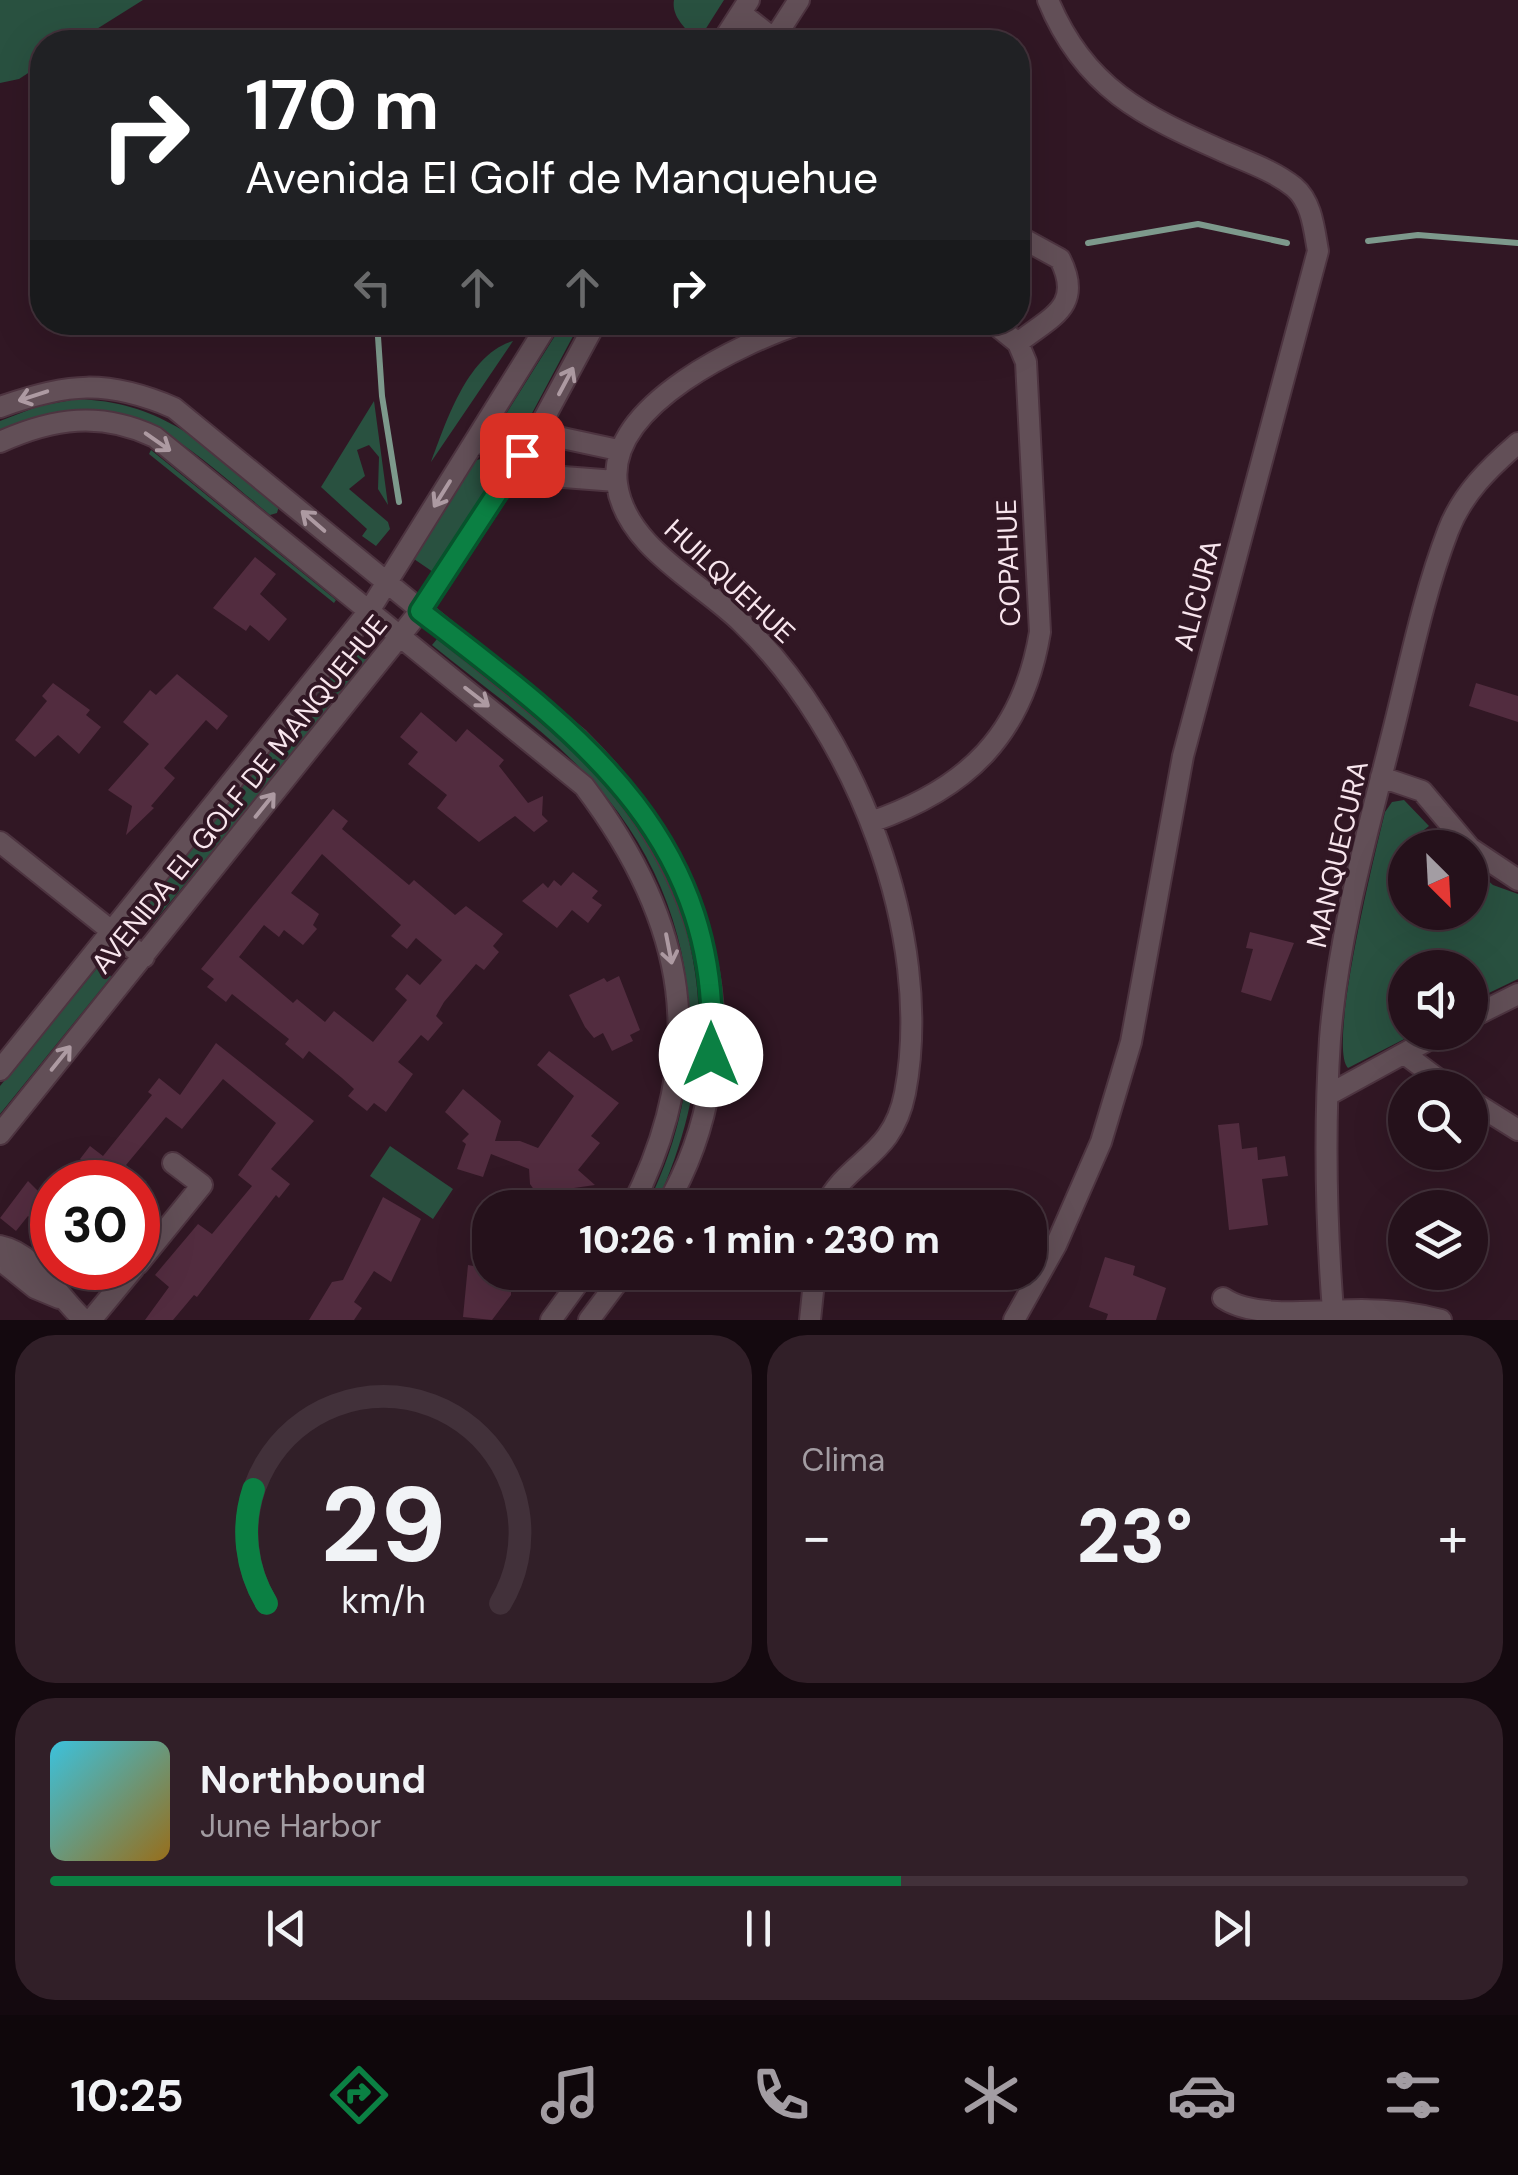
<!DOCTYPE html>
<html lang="es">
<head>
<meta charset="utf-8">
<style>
	body { margin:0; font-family:"DM Sans",sans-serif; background:#311f28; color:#f1f3f6; height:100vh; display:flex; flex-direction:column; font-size:38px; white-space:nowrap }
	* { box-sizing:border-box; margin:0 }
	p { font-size:32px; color:#a39da3 }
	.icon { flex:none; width:55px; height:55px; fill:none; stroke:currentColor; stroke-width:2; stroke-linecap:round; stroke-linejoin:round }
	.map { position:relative; height:1320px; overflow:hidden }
	.drawer { display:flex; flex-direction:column; gap:15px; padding:15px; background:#14090f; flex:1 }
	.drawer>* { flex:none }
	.hud { position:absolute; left:30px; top:30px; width:1000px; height:305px; border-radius:40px; box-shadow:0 10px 40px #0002,0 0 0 2px #42313a; background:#202124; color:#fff; overflow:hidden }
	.needle { width:65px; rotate:156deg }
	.buttons { position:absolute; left:1388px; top:830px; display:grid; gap:20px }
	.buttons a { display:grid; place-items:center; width:100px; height:100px; border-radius:50%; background:#25111b; box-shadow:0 10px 40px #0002,0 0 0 2px #42313a; font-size:50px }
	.speed { position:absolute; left:30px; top:1160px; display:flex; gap:20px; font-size:50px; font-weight:700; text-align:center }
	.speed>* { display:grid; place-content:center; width:130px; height:130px; border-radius:50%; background:#25111b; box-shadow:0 10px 40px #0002,0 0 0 2px #42313a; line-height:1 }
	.speed .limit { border:15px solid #d22; background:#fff; color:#111 }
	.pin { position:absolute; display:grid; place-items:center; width:85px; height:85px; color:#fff; margin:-42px; border-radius:20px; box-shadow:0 5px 15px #0006 }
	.me { position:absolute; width:110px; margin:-55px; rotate:0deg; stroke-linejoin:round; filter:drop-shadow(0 0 8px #0008) }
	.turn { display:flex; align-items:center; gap:35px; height:210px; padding:0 50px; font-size:45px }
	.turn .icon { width:130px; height:130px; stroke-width:2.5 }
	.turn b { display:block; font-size:70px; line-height:85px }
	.lanes { display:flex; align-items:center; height:95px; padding:0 50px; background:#0003; justify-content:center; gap:50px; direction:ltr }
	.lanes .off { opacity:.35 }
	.big { font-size:75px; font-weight:800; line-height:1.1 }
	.drawer .widget { flex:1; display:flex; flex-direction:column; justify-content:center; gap:15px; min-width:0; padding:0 35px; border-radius:40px; background:#311f28 }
	.drawer .dial { align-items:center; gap:0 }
	.dial svg { height:260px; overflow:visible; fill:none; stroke:#42313a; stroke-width:7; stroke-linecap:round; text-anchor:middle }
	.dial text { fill:#f1f3f6; stroke:none }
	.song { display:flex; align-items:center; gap:30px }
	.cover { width:120px; height:120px; border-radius:15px; background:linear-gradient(135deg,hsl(190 70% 55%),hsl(40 70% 35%)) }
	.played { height:10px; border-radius:5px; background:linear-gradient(90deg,#0b8043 60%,#42313a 60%) }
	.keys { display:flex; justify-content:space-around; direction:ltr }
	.heat { display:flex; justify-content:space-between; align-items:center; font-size:55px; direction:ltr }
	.drawer .tiles { flex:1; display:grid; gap:15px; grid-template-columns:1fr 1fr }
	.widget:last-child { grid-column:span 2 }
	.trip { position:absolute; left:472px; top:1190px; width:575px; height:100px; border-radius:40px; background:#25111b; box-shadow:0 10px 40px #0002,0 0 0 2px #42313a; font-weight:800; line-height:100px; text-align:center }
	.dock { display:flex; height:160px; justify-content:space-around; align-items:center; background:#0f070b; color:#a39da3 }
	.dock .icon { width:70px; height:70px }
	.dock .selected { color:#0b8043 }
	.dock b { font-size:45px; color:#f1f3f6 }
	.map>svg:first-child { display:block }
	.green { fill:#295140 }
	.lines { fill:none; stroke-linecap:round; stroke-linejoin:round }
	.stream { stroke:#7d998c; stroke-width:6 }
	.building { fill:#522c3f; fill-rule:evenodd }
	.minor-casing { stroke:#4d3440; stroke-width:24 }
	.minor { stroke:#624f57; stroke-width:20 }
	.oneway { stroke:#ad9aa2 }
	.route-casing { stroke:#07532c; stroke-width:25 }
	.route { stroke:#0b8043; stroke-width:18 }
	.labels { text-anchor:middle; stroke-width:8; stroke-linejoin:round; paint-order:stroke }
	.street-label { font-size:28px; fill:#f8e5ed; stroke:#311724 }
</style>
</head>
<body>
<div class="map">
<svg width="1518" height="1320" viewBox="0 0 1518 1320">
	<rect width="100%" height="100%" fill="#311724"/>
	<path class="green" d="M0,0H143L76,42H42V64L19,79L0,83Z
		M674,0H724L698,41C687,30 671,17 674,0Z
		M563,323H580L521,434L494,433Z
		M513,341L431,462C446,423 467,354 513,341Z
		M77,399C168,402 212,451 279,506L277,513L270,515C180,441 123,375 0,430V421L39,406Z
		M374,401L388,505L378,489L379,457L369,445L357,450L365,476L349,489L388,522L390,529L376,546L362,536L367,529L321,487Z
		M151,450L336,600L334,603L149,454Z
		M503,452L508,455L433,572L414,559L474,461Z
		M437,639C494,686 563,730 610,788C715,918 723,1059 655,1207H646C721,1061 699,891 584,772C539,725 482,686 432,645Z
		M364,647L370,660L153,923L146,924L140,912L355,648Z
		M1404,800L1429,826L1414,838L1421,847L1405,848V912H1470V865L1493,885L1518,894V979L1470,1002V968H1405V1032L1416,1033L1348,1068C1327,1047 1376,849 1385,812L1392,802Z
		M105,965L111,977L0,1114V1086L98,967Z
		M390,1146L453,1189L433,1219L370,1176Z"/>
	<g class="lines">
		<path class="stream" d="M1368,241L1418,235L1518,243
			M1088,243L1198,224L1287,243
			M377,322L382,396L399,502"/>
	</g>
	<path class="building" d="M255,557L276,574L260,594L287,619L269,641L250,625L246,631L213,608Z
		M177,674L228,716L217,730L206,720L164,768L175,778L151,806L154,808L126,835L132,806L108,790L149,744L123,722L150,690L156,695Z
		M53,683L90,710L86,715L101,727L79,754L58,735L35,757L15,740L47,701L42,696Z
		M1476,683L1518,696V722L1469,706Z
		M421,712L456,742L467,729L504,760L499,766L528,803L543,796L542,815L548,821L534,832L515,816L479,842L437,808L447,795L408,764L418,752L400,737Z
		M333,809L348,821L342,829L409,885L414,880L455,915L466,906L503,934L493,946L499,952L484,970L476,964L444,1002L436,1016L443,1023L428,1041L421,1035L398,1062L413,1074L386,1112L374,1103L367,1111L348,1096L354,1089L342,1078L309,1051L303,1059L285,1044L289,1039L232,994L226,1002L207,987L214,979L201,969ZM322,854L401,925L391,936L407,949L416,938L442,960L420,985L407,974L395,989L407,1000L373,1042L334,1011L325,1022L297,999L293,1003L239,957L264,925L279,937L284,930L303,945L317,929L313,925L319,914L291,893Z
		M573,872L598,891L592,898L602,905L588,923L572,910L557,928L522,901L543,883L548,888L554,880L561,886Z
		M1250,932L1294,943L1271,1001L1241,992L1253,949L1246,948Z
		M619,976L640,1030L630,1035L633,1041L612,1051L603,1033L594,1038L585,1027L569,995L604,978L607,982Z
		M216,1043L314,1121L271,1169L290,1184L279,1198L276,1195L197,1297L194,1295L173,1320H145L169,1287L155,1275L198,1224L212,1234L252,1186L238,1175L276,1123L223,1079L182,1129L166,1117L126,1165L147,1182H109L80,1159L90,1146L103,1156L152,1095L148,1092L159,1078L180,1095Z
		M549,1051L619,1103L591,1136L600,1143L578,1170L595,1185L574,1188L552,1208H532L537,1194L530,1184L529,1169L491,1154L483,1177L457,1169L466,1144L462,1141L469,1134L445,1112L463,1089L501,1121L495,1141H520L538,1148L574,1096L537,1065Z
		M1239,1123L1242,1149L1257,1147L1258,1160L1285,1156L1288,1176L1262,1179L1268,1225L1229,1230L1218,1125Z
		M28,1181L52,1205V1236L28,1216L16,1231L0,1218Z
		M383,1197L421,1219L391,1282L374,1271L354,1302L362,1308L354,1320H309L332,1282L343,1280Z
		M1105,1257L1135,1266L1133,1275L1166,1288L1156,1320H1106L1108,1314L1089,1307Z
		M468,1265L511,1273V1295L492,1320L463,1317Z
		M59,1268H109L91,1290Z"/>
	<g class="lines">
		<g class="minor-casing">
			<path id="minor" d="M741,13L774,39
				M722,42L749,0
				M772,42L799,0
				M1018,236L1060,259C1084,307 1050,317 1018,343
				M805,322C743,342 606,405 617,484C625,546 700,582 741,622C855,731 935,935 905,1093C892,1159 848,1158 824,1208
				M0,407C67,383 107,379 174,408L578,739C706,865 761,1044 665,1208
				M0,442C53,418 101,411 155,437L584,786C687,922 711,1052 631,1208
				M473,444L553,436L618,450
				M511,473L616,481
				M1381,777L1422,791L1470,848
				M871,822C967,789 1023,735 1040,632L1026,362L1018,343L992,322
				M0,842L144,957
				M1470,848L1518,880
				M1470,1018L1518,994
				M1406,1055L1450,1088
				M0,1070L369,611L549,322
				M1328,1095L1443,1032
				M1470,1100L1518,1130
				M0,1134L420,611L534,437L596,322
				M0,1246C36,1253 58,1297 84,1320
				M0,1260L35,1288L59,1298
				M138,1264L202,1185L173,1163
				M1223,1298C1255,1320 1322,1310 1362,1310C1389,1310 1415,1313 1441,1320
				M1333,1311C1326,1220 1324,1130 1330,1039C1338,936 1367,834 1392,735C1409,668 1423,596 1448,531C1462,494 1489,468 1518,443
				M91,1320L134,1268
				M551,1320L586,1272
				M589,1320L625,1272
				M810,1320L815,1272
				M1014,1320L1056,1245L1101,1142L1131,1042L1183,756L1318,251C1314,229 1312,202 1294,187C1274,171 1248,162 1225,152C1143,116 1084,88 1048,0"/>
		</g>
		<use href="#minor" class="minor"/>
	</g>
	<defs><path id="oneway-shaft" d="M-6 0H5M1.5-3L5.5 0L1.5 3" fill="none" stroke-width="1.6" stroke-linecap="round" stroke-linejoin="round" transform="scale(2.5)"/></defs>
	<g class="oneway">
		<use href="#oneway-shaft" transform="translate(566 381) rotate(-62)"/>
		<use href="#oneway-shaft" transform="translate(33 396) rotate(162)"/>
		<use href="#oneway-shaft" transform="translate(158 442) rotate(35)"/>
		<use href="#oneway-shaft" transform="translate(442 494) rotate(122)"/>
		<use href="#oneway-shaft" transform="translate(313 521) rotate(-139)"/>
		<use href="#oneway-shaft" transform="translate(477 697) rotate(38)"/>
		<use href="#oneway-shaft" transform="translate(265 805) rotate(-51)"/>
		<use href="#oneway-shaft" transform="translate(669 949) rotate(79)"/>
		<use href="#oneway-shaft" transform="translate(61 1058) rotate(-51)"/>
	</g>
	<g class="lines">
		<g class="route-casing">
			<path id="route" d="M522,455L420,611C576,731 724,836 711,1055"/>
		</g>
		<use href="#route" class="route"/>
	</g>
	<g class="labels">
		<g class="street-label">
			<text transform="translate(1008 563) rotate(-92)" y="10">COPAHUE</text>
			<text transform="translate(730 581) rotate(43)" y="10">HUILQUEHUE</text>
			<text transform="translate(1197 595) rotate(-75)" y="10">ALICURA</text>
			<text transform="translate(239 794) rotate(-51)" y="10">AVENIDA EL GOLF DE MANQUEHUE</text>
			<text transform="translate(1337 854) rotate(-77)" y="10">MANQUECURA</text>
		</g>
	</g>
</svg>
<div class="buttons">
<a><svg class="needle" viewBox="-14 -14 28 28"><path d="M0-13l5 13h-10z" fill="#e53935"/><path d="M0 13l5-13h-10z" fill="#a39da3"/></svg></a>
<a><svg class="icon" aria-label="sound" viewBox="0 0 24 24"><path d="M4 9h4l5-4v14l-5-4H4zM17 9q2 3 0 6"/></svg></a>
<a><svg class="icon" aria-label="search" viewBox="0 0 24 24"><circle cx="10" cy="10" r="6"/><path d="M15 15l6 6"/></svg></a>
<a><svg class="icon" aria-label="layers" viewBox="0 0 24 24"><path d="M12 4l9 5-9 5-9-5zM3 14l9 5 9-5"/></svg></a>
</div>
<div class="speed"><div class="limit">30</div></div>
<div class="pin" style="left:522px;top:455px;background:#d93025"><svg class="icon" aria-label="arrive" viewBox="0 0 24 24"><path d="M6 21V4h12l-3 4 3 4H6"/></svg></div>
<svg class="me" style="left:711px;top:1055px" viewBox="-20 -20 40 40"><circle r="19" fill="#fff"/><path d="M0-13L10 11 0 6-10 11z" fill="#0b8043"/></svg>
<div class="trip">10:26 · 1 min · 230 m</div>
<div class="hud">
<div class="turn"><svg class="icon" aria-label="right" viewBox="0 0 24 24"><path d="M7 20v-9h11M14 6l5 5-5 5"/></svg><div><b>170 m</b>Avenida El Golf de Manquehue</div></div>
<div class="lanes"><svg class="icon off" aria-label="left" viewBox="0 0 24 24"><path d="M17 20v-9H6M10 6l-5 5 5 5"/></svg><svg class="icon off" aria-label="ahead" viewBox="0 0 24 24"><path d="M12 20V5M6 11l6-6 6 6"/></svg><svg class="icon off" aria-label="ahead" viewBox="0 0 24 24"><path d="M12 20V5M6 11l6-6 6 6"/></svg><svg class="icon" aria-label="right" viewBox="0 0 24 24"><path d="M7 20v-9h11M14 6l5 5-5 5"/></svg></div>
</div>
</div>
<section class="drawer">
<div class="tiles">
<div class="widget dial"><svg viewBox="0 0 100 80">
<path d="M14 69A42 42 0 1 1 86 69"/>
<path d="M14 69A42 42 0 0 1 10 34" stroke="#0b8043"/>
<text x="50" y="56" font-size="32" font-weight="700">29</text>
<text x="50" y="72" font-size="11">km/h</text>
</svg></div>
<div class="widget"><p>Clima</p>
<div class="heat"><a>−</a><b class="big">23°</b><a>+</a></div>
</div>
<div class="widget">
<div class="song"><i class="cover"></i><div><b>Northbound</b><p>June Harbor</p></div></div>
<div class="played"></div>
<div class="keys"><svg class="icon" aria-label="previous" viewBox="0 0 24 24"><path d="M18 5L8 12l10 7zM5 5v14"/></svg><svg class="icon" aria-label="pause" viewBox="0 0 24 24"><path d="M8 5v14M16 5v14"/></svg><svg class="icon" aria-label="next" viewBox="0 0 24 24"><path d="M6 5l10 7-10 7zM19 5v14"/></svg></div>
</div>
</div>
</section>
<nav class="dock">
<b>10:25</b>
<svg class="icon selected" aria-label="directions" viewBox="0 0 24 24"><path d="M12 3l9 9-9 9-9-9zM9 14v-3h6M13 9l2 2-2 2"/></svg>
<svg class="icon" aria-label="music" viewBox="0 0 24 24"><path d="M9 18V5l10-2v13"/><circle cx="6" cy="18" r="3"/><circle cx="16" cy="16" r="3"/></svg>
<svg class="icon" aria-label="phone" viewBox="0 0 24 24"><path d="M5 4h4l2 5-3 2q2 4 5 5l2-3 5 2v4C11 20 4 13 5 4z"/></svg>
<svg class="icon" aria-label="climate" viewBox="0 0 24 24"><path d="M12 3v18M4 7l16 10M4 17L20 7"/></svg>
<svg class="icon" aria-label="car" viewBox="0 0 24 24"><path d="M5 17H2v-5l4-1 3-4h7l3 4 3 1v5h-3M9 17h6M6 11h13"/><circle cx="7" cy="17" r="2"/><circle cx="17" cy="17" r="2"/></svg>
<svg class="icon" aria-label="filters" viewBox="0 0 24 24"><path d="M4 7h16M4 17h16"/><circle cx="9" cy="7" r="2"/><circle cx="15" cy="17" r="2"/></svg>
</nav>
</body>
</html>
